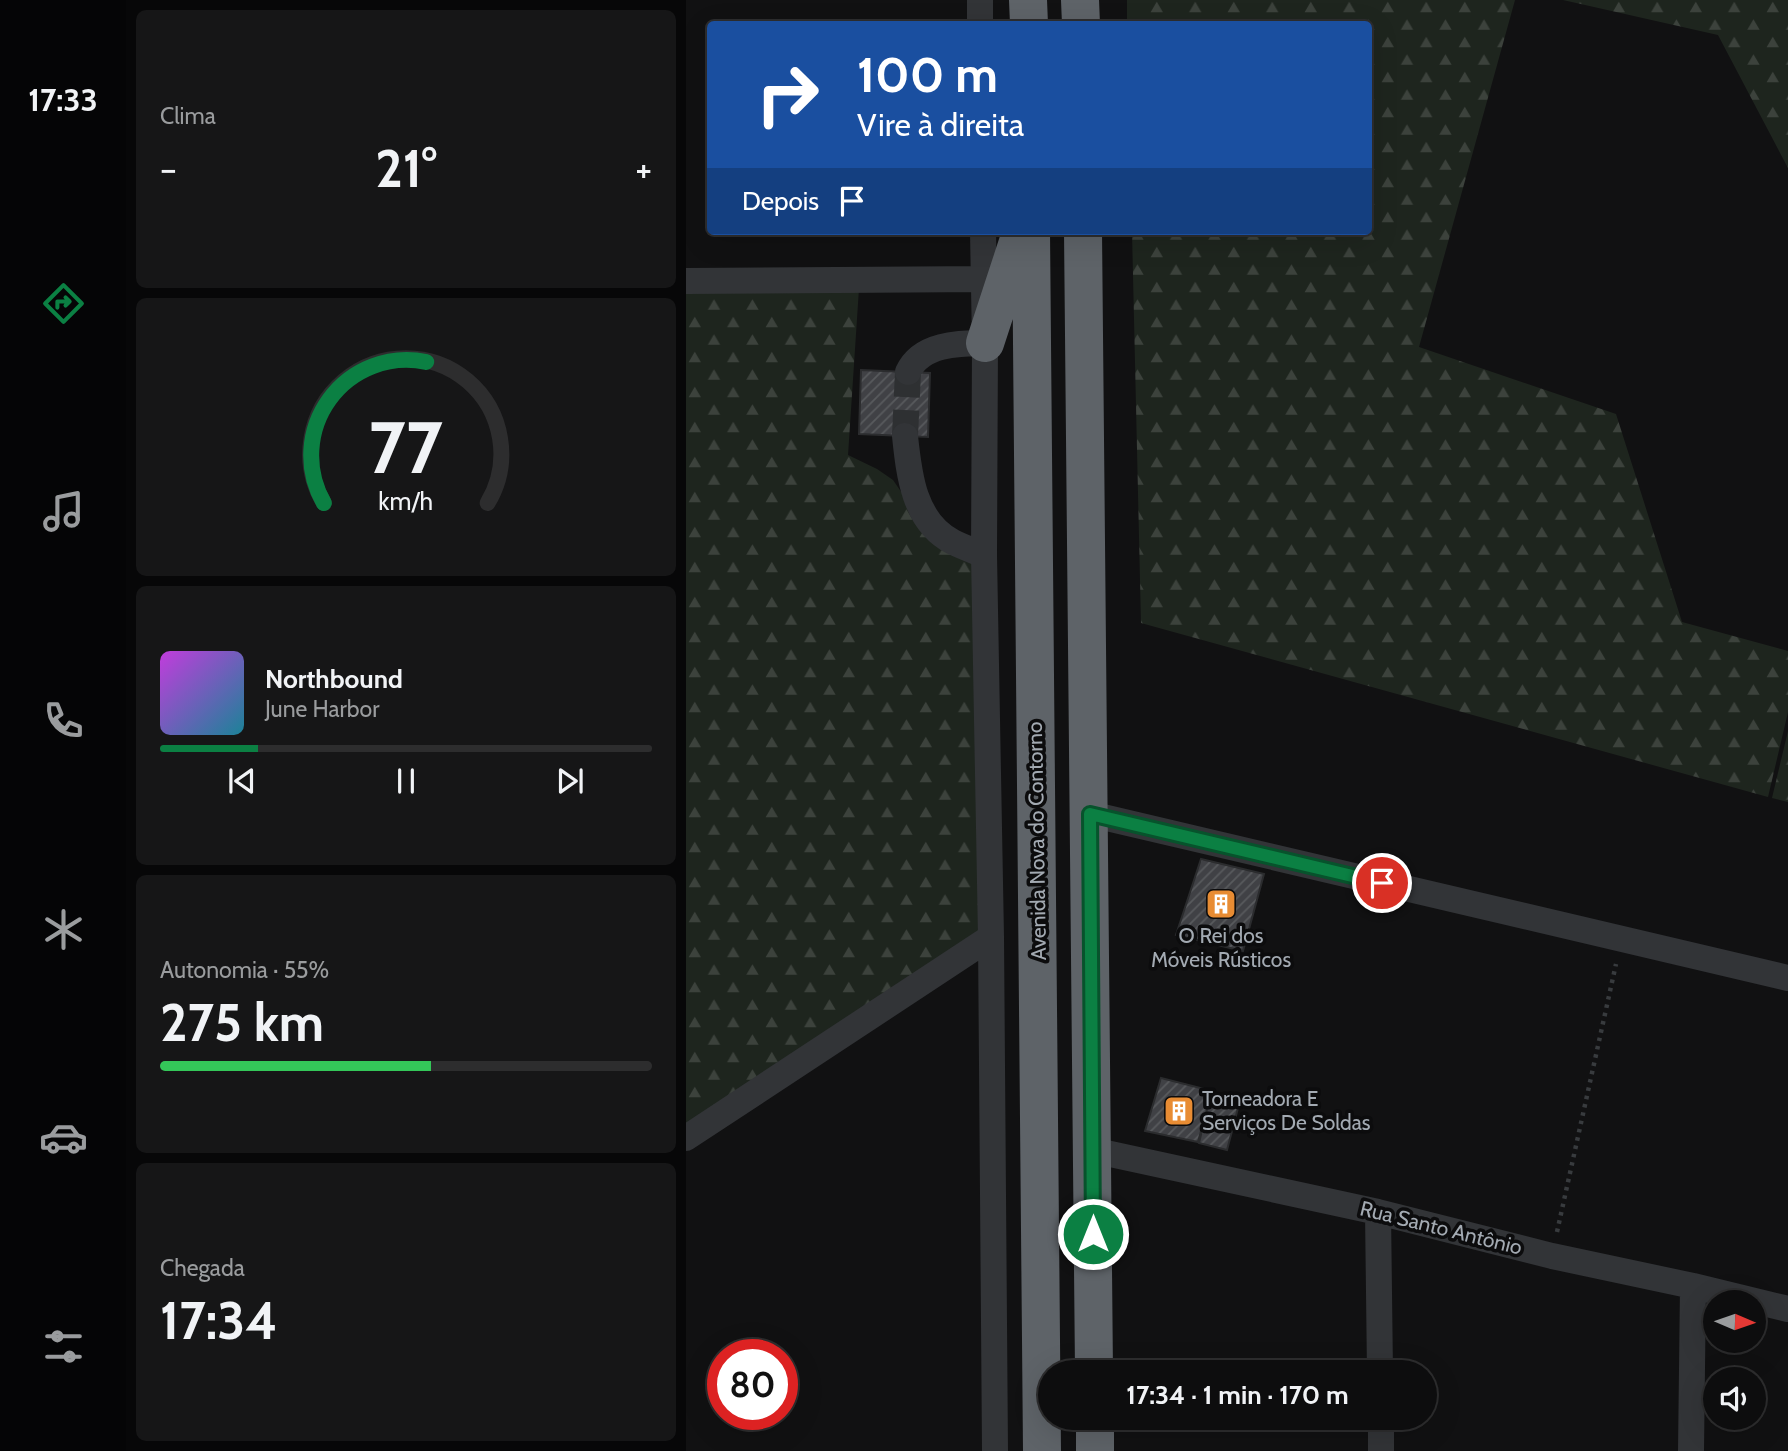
<!DOCTYPE html>
<html lang="pt">
<head>
<meta charset="utf-8">
<style>
	body { margin:0; font-family:Cabin,sans-serif; background:#161617; color:#f1f3f6; height:100vh; display:flex; flex-direction:column; font-size:26px; white-space:nowrap }
	* { box-sizing:border-box; margin:0 }
	p { font-size:23px; color:#9a9c9e }
	.icon { flex:none; width:38px; height:38px; fill:none; stroke:currentColor; stroke-width:2; stroke-linecap:round; stroke-linejoin:round }
	.map { position:relative; flex:1; overflow:hidden }
	.drawer { display:flex; flex-direction:column; gap:10px; padding:10px; background:#070708; width:560px }
	.drawer>* { flex:none }
	.hud { position:absolute; left:21px; top:21px; width:665px; height:214px; border-radius:7px; box-shadow:0 7px 28px #0002,0 0 0 2px #2d2d2e; background:#1a4fa0; color:#fff; overflow:hidden }
	.needle { width:46px; rotate:92deg }
	.tools { position:absolute; left:1017px; top:1290px; display:grid; gap:14px }
	.tools a { display:grid; place-items:center; width:63px; height:63px; border-radius:50%; background:#0d0d0e; box-shadow:0 7px 28px #0002,0 0 0 2px #2d2d2e; font-size:35px }
	.speed { position:absolute; left:21px; top:1339px; display:flex; gap:14px; font-size:35px; font-weight:700; text-align:center }
	.speed>* { display:grid; place-content:center; width:91px; height:91px; border-radius:50%; background:#0d0d0e; box-shadow:0 7px 28px #0002,0 0 0 2px #2d2d2e; line-height:1 }
	.speed .limit { border:10px solid #d22; background:#fff; color:#111 }
	.pin { position:absolute; display:grid; place-items:center; width:60px; height:60px; color:#fff; margin:-30px; border:4px solid #fff; border-radius:50%; box-shadow:0 2px 7px #0007 }
	.me { position:absolute; width:77px; margin:-38px; rotate:0deg; stroke-linejoin:round; filter:drop-shadow(0 0 5px #0008) }
	.turn { display:flex; align-items:center; gap:24px; height:147px; padding:0 35px; font-size:32px }
	.turn .icon { width:91px; height:91px; stroke-width:2.5 }
	.turn b { display:block; font-size:49px; line-height:60px }
	.then { display:flex; align-items:center; height:66px; padding:0 35px; background:#0003; gap:14px; font-size:26px }
	.big { font-size:52px; font-weight:700; line-height:1.1 }
	.drawer .tile { flex:1; display:flex; flex-direction:column; justify-content:center; gap:10px; min-width:0; padding:0 24px; border-radius:10px; background:#161617 }
	.drawer .dial { align-items:center; gap:0 }
	.dial svg { height:182px; overflow:visible; fill:none; stroke:#2d2d2e; stroke-width:7; stroke-linecap:round; text-anchor:middle }
	.dial text { fill:#f1f3f6; stroke:none }
	.song { display:flex; align-items:center; gap:21px }
	.cover { width:84px; height:84px; border-radius:10px; background:linear-gradient(135deg,hsl(290 70% 55%),hsl(190 70% 35%)) }
	.played { height:7px; border-radius:4px; background:linear-gradient(90deg,#0b8043 20%,#2d2d2e 20%) }
	.keys { display:flex; justify-content:space-around; direction:ltr }
	.heat { display:flex; justify-content:space-between; align-items:center; font-size:38px; direction:ltr }
	.charge { height:10px; border-radius:5px; background:linear-gradient(90deg,#34c759 55%,#2d2d2e 0) }
	.trip { position:absolute; left:352px; top:1360px; width:399px; height:70px; border-radius:35px; background:#0d0d0e; box-shadow:0 7px 28px #0002,0 0 0 2px #2d2d2e; font-weight:700; line-height:70px; text-align:center }
	main { display:flex; flex:1; min-height:0 }
	.tabs { display:flex; flex-direction:column; width:126px; justify-content:space-around; align-items:center; background:#050506; color:#9a9c9e }
	.tabs .icon { width:49px; height:49px }
	.tabs .current { color:#0b8043 }
	.tabs b { font-size:32px; color:#f1f3f6 }
	.map>svg:first-child { display:block }
	.forest { fill:url(#forest-firs) }
	.building { fill:url(#building-hatch); stroke:#2b2c2e; stroke-width:2 }
	.lines { fill:none; stroke-linecap:round; stroke-linejoin:round }
	.minor-tunnel { stroke:#2e3032; stroke-width:26; stroke-dasharray:26 13; stroke-linecap:butt }
	.path { stroke:#383b3e; stroke-width:4.5; stroke-dasharray:3.5 5; stroke-linecap:butt }
	.minor { stroke:#323437; stroke-width:26 }
	.highway { stroke:#5e6368; stroke-width:38 }
	.route-casing { stroke:#07532c; stroke-width:18 }
	.route { stroke:#0b8043; stroke-width:12 }
	.labels { text-anchor:middle; stroke-width:7; stroke-linejoin:round; paint-order:stroke }
	.street-label { font-size:21px; fill:#a3aab2; stroke:#0c0c0d }
	.poi-label { font-size:21px; fill:#a3aab2; stroke:#0c0c0d }
</style>
</head>
<body>
<main>
<nav class="tabs">
<b>17:33</b>
<svg class="icon current" aria-label="directions" viewBox="0 0 24 24"><path d="M12 3l9 9-9 9-9-9zM9 14v-3h6M13 9l2 2-2 2"/></svg>
<svg class="icon" aria-label="music" viewBox="0 0 24 24"><path d="M9 18V5l10-2v13"/><circle cx="6" cy="18" r="3"/><circle cx="16" cy="16" r="3"/></svg>
<svg class="icon" aria-label="phone" viewBox="0 0 24 24"><path d="M5 4h4l2 5-3 2q2 4 5 5l2-3 5 2v4C11 20 4 13 5 4z"/></svg>
<svg class="icon" aria-label="climate" viewBox="0 0 24 24"><path d="M12 3v18M4 7l16 10M4 17L20 7"/></svg>
<svg class="icon" aria-label="car" viewBox="0 0 24 24"><path d="M5 17H2v-5l4-1 3-4h7l3 4 3 1v5h-3M9 17h6M6 11h13"/><circle cx="7" cy="17" r="2"/><circle cx="17" cy="17" r="2"/></svg>
<svg class="icon" aria-label="filters" viewBox="0 0 24 24"><path d="M4 7h16M4 17h16"/><circle cx="9" cy="7" r="2"/><circle cx="15" cy="17" r="2"/></svg>
</nav>
<section class="drawer">
<div class="tile"><p>Clima</p>
<div class="heat"><a>−</a><b class="big">21°</b><a>+</a></div>
</div>
<div class="tile dial"><svg viewBox="0 0 100 80">
<path d="M14 69A42 42 0 1 1 86 69"/>
<path d="M14 69A42 42 0 0 1 59 7" stroke="#0b8043"/>
<text x="50" y="56" font-size="32" font-weight="700">77</text>
<text x="50" y="72" font-size="11">km/h</text>
</svg></div>
<div class="tile">
<div class="song"><i class="cover"></i><div><b>Northbound</b><p>June Harbor</p></div></div>
<div class="played"></div>
<div class="keys"><svg class="icon" aria-label="previous" viewBox="0 0 24 24"><path d="M18 5L8 12l10 7zM5 5v14"/></svg><svg class="icon" aria-label="pause" viewBox="0 0 24 24"><path d="M8 5v14M16 5v14"/></svg><svg class="icon" aria-label="next" viewBox="0 0 24 24"><path d="M6 5l10 7-10 7zM19 5v14"/></svg></div>
</div>
<div class="tile"><p>Autonomia · 55%</p><b class="big">275 km</b><div class="charge"></div></div>
<div class="tile"><p>Chegada</p><b class="big">17:34</b></div>
</section>
<div class="map">
<svg width="1102" height="1451" viewBox="0 0 1102 1451">
	<defs>
		<pattern id="forest-firs" width="22" height="20" patternUnits="userSpaceOnUse" patternTransform="scale(1.75)"><rect width="22" height="20" fill="#1e251e"/><path d="M5 1l3.5 6h-7zM16 11l3.5 6h-7z" fill="#3c423c"/></pattern>
		<pattern id="building-hatch" width="6" height="6" patternUnits="userSpaceOnUse" patternTransform="scale(1.75)"><rect width="6" height="6" fill="#404145"/><path d="M-1 1l2-2M0 6l6-6M5 7l2-2" fill="none" stroke="#585a5d"/></pattern>
	</defs>
	<rect width="100%" height="100%" fill="#111112"/>
	<path class="forest" d="M441,0H829L733,347L930,414L996,622L1102,651V712L1082,797L455,623L446,231H682V24H441Z
		M877,0H1102V168L1032,35Z
		M173,288L162,455L191,469L207,480L220,499L295,557L299,935L0,1125V290Z
		M1102,731V802L1086,798Z"/>
	<path class="building" d="M175,370L244,373L242,437L173,434Z
		M515,859L578,874L557,951L490,935Z
		M475,1078L526,1091L512,1142L459,1131Z
		M523,1101L552,1108L541,1150L513,1143Z"/>
	<g class="lines">
		<path class="minor-tunnel" d="M219,436L222,372"/>
		<path class="path" d="M871,1232L930,964"/>
		<path class="minor" d="M294,0V24
			M297,231L299,343L298,555L305,937L309,1451
			M0,281L298,279
			M222,372C235,344 272,343 299,343
			M219,436C223,475 228,522 267,542C277,547 288,551 298,555
			M404,814L1102,978
			M0,1138L305,937
			M406,1150L692,1212L866,1256L1007,1286L1102,1309
			M692,1212L694,1372
			M695,1418V1451
			M1005,1451L1007,1286"/>
		<path class="highway" d="M342,0L343,24
			M394,0L395,24
			M345,231L356,1451
			M397,231L408,1372
			M299,343L334,236
			M409,1418V1451"/>
	</g>
	<g class="lines">
		<g class="route-casing">
			<path id="route" d="M407,1234L404,814L696,883"/>
		</g>
		<use href="#route" class="route"/>
	</g>
	<defs>
		<g id="building-square" transform="scale(1.575)"><rect x="-9" y="-9" width="18" height="18" rx="4" fill="#e88c33" stroke="#0c0c0d"/><path d="M-4-6H4V6H1V3H-1V6H-4ZM-2.5-4.3h1.7v1.8h-1.7ZM.8-4.3h1.7v1.8H.8ZM-2.5-1h1.7V.8h-1.7ZM.8-1h1.7V.8H.8Z" fill="#fff"/></g>
	</defs>
	<g fill-rule="evenodd">
		<use href="#building-square" x="535" y="904"/>
		<use href="#building-square" x="493" y="1111"/>
	</g>
	<g class="labels">
		<g class="street-label">
			<text transform="translate(351 841) rotate(-91)" y="7">Avenida Nova do Contorno</text>
			<text transform="translate(755 1228) rotate(14)" y="7">Rua Santo Antônio</text>
		</g>
		<g class="poi-label">
			<text x="535" y="943">O Rei dos<tspan x="535" dy="24">Móveis Rústicos</tspan></text>
			<text x="516" y="1106" text-anchor="start">Torneadora E<tspan x="516" dy="24">Serviços De Soldas</tspan></text>
		</g>
	</g>
</svg>
<div class="tools">
<a><svg class="needle" viewBox="-14 -14 28 28"><path d="M0-13l5 13h-10z" fill="#e53935"/><path d="M0 13l5-13h-10z" fill="#9a9c9e"/></svg></a>
<a><svg class="icon" aria-label="sound" viewBox="0 0 24 24"><path d="M4 9h4l5-4v14l-5-4H4zM17 9q2 3 0 6"/></svg></a>
</div>
<div class="speed"><div class="limit">80</div></div>
<div class="pin" style="left:696px;top:883px;background:#d93025"><svg class="icon" aria-label="arrive" viewBox="0 0 24 24"><path d="M6 21V4h12l-3 4 3 4H6"/></svg></div>
<svg class="me" style="left:407px;top:1234px" viewBox="-20 -20 40 40"><circle r="17" fill="#0b8043" stroke="#fff" stroke-width="3"/><path d="M0-11L8 9 0 5-8 9z" fill="#fff"/></svg>
<div class="trip">17:34 · 1 min · 170 m</div>
<div class="hud">
<div class="turn"><svg class="icon" aria-label="right" viewBox="0 0 24 24"><path d="M7 20v-9h11M14 6l5 5-5 5"/></svg><div><b>100 m</b>Vire à direita</div></div>
<div class="then">Depois<svg class="icon" aria-label="arrive" viewBox="0 0 24 24"><path d="M6 21V4h12l-3 4 3 4H6"/></svg></div>
</div>
</div>
</main>
</body>
</html>
